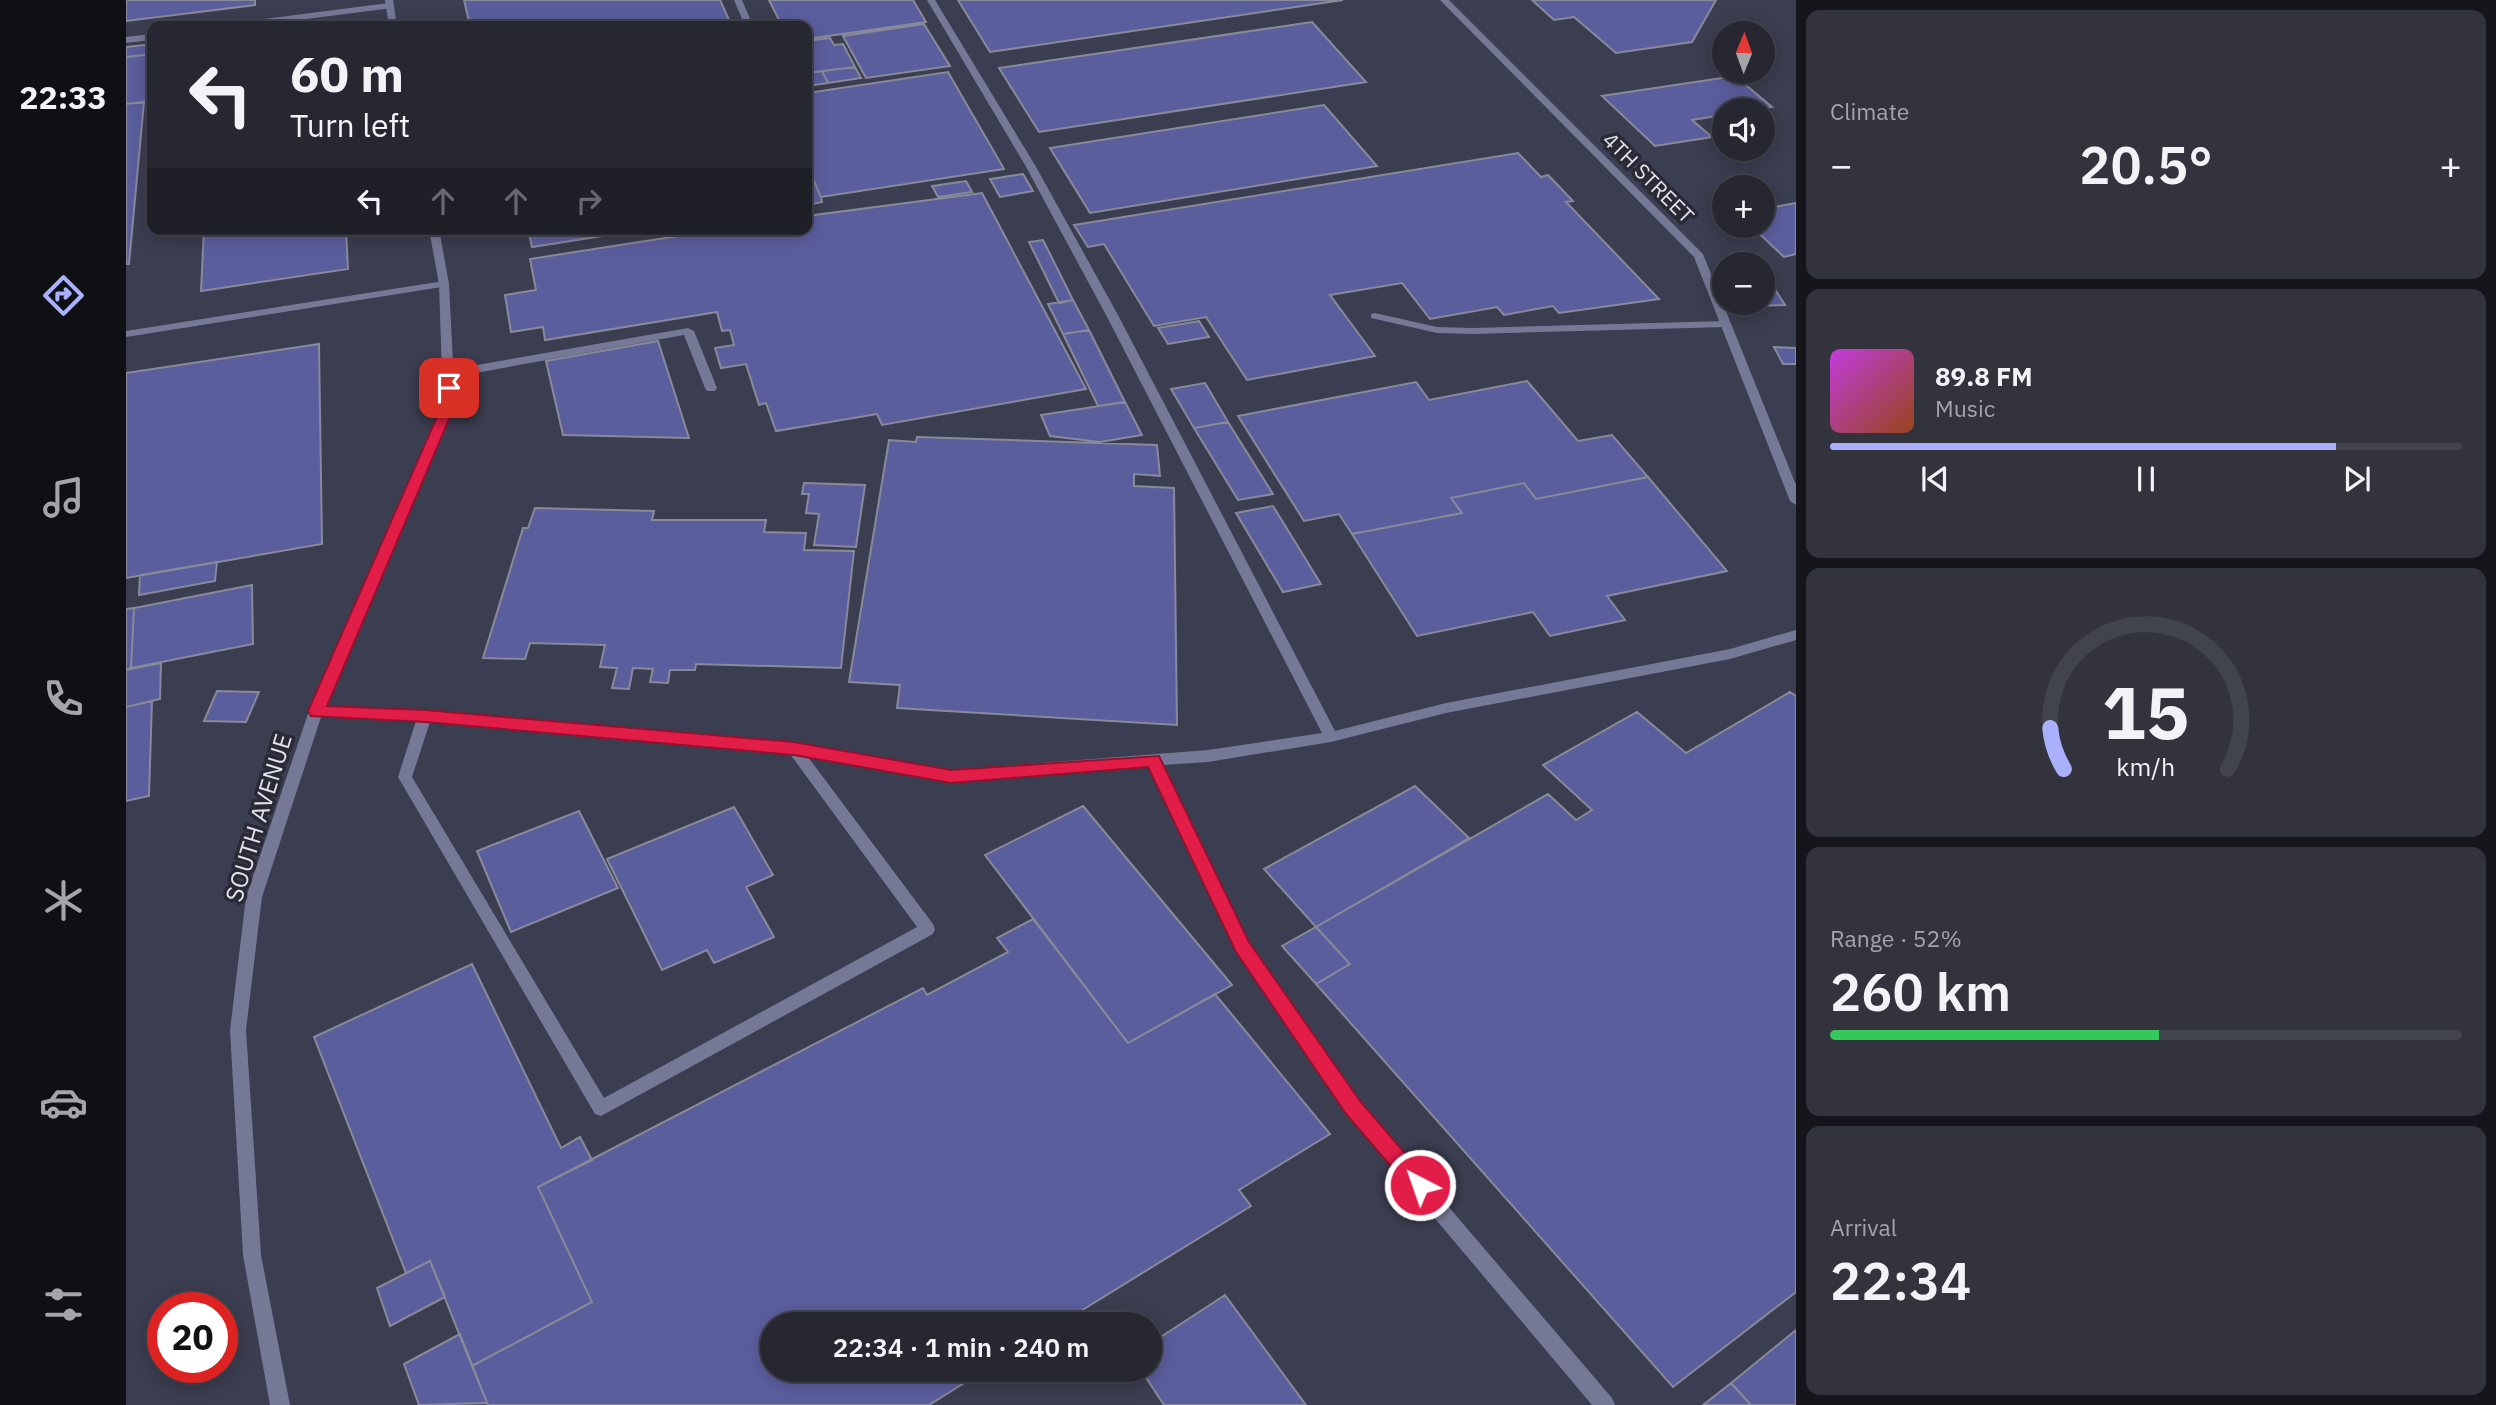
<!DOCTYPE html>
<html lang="en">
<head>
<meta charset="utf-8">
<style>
	body { margin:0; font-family:"IBM Plex Sans",sans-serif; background:#32333d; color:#f1f3f6; height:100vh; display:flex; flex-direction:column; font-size:26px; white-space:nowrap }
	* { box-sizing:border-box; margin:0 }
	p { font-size:23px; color:#a4a5ab }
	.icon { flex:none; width:38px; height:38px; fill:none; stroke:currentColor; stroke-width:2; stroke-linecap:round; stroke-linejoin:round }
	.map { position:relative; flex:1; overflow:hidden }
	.details { display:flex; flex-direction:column; gap:10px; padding:10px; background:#15151b; width:700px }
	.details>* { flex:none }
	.hud { position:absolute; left:21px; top:21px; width:665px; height:214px; border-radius:14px; box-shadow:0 4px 18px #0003,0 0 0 2px #42444d; background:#262731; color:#f1f3f6; overflow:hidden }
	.needle { width:46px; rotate:1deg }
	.fabs { position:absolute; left:1586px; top:21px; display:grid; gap:14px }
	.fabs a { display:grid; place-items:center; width:63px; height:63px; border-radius:50%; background:#262731; box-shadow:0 4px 18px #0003,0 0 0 2px #42444d; font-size:35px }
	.speed { position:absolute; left:21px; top:1292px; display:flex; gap:14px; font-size:35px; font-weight:700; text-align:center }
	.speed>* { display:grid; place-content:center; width:91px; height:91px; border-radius:50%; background:#262731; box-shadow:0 4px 18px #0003,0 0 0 2px #42444d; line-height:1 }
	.speed .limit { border:10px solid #d22; background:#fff; color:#111 }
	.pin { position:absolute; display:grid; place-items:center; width:60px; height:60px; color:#fff; margin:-30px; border-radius:14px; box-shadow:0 4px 10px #0006 }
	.me { position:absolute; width:77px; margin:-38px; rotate:319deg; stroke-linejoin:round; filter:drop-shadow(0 0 5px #0008) }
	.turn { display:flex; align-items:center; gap:24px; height:147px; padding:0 28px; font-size:32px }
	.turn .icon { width:91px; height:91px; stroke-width:2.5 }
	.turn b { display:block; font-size:49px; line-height:60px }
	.lanes { display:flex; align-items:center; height:66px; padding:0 28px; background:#0003; justify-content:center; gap:35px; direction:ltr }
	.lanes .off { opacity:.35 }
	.big { font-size:52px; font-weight:600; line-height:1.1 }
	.details .card { flex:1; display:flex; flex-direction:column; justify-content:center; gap:10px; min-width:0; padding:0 24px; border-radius:14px; background:#32333d }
	.details .dial { align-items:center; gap:0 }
	.dial svg { height:182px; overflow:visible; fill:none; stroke:#42444d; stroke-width:7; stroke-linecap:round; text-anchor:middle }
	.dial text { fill:#f1f3f6; stroke:none }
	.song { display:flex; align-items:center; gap:21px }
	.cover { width:84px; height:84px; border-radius:10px; background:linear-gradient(135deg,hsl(290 70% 55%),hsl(20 70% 35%)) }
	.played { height:7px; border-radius:4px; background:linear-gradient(90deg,#aab0fb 80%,#42444d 80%) }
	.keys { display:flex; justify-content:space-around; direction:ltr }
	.heat { display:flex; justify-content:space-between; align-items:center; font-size:38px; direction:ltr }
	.charge { height:10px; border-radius:5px; background:linear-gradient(90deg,#34c759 52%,#42444d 0) }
	.trip { position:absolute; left:634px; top:1312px; width:402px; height:70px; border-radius:35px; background:#262731; box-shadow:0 4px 18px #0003,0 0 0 2px #42444d; font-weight:600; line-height:70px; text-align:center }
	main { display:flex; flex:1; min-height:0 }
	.menu { display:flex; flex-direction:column; width:126px; justify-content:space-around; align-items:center; background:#0f1014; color:#a4a5ab }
	.menu .icon { width:49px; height:49px }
	.menu .active { color:#aab0fb }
	.menu b { font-size:32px; color:#f1f3f6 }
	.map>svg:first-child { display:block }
	.built { fill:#3b3d50; fill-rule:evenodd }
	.building { fill:#5b5e9d; stroke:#888a99; stroke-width:2 }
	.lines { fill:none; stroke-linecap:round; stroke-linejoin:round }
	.service { fill:#767996; fill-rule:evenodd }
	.minor { fill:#767996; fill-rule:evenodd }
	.route { fill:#e11d48; stroke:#92132f; stroke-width:2 }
	.labels { text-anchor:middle; stroke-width:7; stroke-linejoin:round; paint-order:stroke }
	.far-street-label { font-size:21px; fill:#e2e3eb; stroke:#292a36 }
	.street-label { font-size:24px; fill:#e2e3eb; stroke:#292a36 }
</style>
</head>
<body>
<main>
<nav class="menu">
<b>22:33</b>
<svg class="icon active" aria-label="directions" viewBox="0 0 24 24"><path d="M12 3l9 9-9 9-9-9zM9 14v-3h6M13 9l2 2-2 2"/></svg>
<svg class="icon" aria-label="music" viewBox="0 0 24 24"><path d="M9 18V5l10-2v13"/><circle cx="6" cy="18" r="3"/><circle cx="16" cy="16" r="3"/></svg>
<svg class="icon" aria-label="phone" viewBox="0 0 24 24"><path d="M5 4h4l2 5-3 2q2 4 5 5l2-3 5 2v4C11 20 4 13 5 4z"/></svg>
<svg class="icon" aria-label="climate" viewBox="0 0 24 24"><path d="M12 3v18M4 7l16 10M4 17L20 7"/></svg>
<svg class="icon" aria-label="car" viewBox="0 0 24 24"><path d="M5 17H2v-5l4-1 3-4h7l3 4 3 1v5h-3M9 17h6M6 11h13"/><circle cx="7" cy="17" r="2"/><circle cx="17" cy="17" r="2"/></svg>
<svg class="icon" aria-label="filters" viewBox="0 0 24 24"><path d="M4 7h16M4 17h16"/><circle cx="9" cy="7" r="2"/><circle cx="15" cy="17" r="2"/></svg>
</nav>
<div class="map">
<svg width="1670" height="1405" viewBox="0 0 1670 1405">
	<rect width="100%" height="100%" fill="#333441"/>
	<path class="built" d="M0,0H1670V1405H0ZM26,26H681V229H26ZM1598,33H1636V72H1598ZM1598,110H1636V149H1598ZM1598,187H1636V226H1598ZM1598,264H1636V303H1598ZM37,1307H96V1367H37ZM646,1325H1024V1370H646Z"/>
	<path class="building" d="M0,0H129V5L0,21Z
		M338,0H594L605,24L344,26Z
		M643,0H787L800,22L681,39V26H656Z
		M832,0H1217L864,52Z
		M1406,0H1590L1566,42L1490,53L1448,17L1428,20Z
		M1186,22L1240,82L913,132L873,68Z
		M798,24L824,66L740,78L717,36Z
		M704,38L708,45L717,44L729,67L681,73V41Z
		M26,44V54L0,57V47Z
		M26,54V101L0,104V57Z
		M729,67L735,78L702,83L696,71Z
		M696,71L702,83L681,86V73Z
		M822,72L878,169L695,197L681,165V93Z
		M1609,76L1646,107L1598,110V115L1566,120L1586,137L1529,146L1476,96Z
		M18,102L3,264H0V104Z
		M1198,105L1251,166L964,213L924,148Z
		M1392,153L1415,177L1422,175L1447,201L1440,202L1533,299L1433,313L1427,306L1378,315L1371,307L1304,319L1276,283L1204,295L1249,356L1121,380L1080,317L1028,326L978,244L962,247L948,225Z
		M681,165L695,197L696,202L681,205Z
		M897,174L907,191L874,197L864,179Z
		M840,181L846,192L812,197L806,186Z
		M856,193L960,389L756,425L751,414L650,431L640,403L633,405L620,364L595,368L589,348L608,345L604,330L596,331L591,312L419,340L417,327L385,332L379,295L410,290L404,259L597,229H681V216Z
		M1670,203V254L1658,257L1625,226H1636V209Z
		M78,229H220L222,269L75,291Z
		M402,229H521L406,247Z
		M917,240L947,300L933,303L903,242Z
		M1636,272H1638L1659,305L1625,306L1623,303H1636Z
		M947,300L963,330L937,334L922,304Z
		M1073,321L1083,337L1042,344L1032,328Z
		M963,330L999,402L972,406L937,334Z
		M532,341L563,438L437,435L420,361Z
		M193,344L196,544L0,578V373Z
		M1648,347L1670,348V364H1657Z
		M1401,381L1452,441L1486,435L1522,477L1410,499L1398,483L1325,498L1336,513L1226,534L1213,514L1178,521L1112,416L1290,382L1303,400Z
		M1079,383L1102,422L1068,428L1045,389Z
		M999,402L1016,435L974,442L924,436L915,415Z
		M1102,422L1147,494L1112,500L1068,428Z
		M791,437L1031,445L1034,476L1008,474V486L1048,488L1051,725L771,708L774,685L723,682L763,440L790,442Z
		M1522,477L1601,571L1481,596L1499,620L1424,636L1407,612L1291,636L1226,534L1336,513L1325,498L1398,483L1410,499Z
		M678,483L739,485L730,547L688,545L693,514L680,513L683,494H676Z
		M1147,506L1195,584L1157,592L1110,513Z
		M409,508L528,511L526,520H640L638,532L680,533L678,550L728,551L715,668L570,664L569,670H544L542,683L524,682L527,669L507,668L503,689L486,688L491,668L474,667L479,645L404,643L399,659L357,658L397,528H402Z
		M91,562L89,581L13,595L14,575Z
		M126,585L127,644L5,668L8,608Z
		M8,608L5,668L0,670V609Z
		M35,663L34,699L0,707V670Z
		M91,691L133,692L120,722L78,721Z
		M1664,692L1670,696V1292L1547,1387L1190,984L1224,964L1190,927L1422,794L1450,820L1466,810L1417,765L1511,712L1560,753Z
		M26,701L23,796L0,801V707Z
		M1289,786L1343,838L1190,927L1138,869Z
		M957,806L1106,985L1002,1043L859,855Z
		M608,807L647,875L620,887L648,937L588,963L581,950L536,970L481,859Z
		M453,811L492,888L385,932L351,851Z
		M907,919L1002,1043L1089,994L1204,1134L1113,1190L1125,1206L932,1325H646V1370H859L803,1405H362L346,1366L466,1302L412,1187L797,988L801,995L882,952L871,938Z
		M1190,927L1224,964L1190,984L1156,946Z
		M346,964L435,1148L454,1137L466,1160L412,1187L466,1302L346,1366L304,1261L280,1273L188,1037Z
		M304,1261L319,1297L264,1326L251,1288Z
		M1099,1295L1180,1405H1038L1015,1370H1024V1344Z
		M1670,1330V1405H1625L1605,1383Z
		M334,1334L361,1403L293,1405L278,1364Z
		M1605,1383L1625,1405H1577Z"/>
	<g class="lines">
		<path class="service" d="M608,0H616L627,26H619Z
			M801,0H809L909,165L992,315L1209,731L1320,703L1604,649L1670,630V640L1604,659L1320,713L1205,742L1082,762L1036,765L1122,942L1233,1102L1486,1398L1489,1405H1466L1221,1114L1110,952L1022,766L825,782L682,757L807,924L809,929L807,934L475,1116L469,1114L272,777L290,721L190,716L185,715L183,711L185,707L190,706L299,711L668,743L825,770L1082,750L1196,733L980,315L899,165ZM304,722L664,754L791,927L478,1098L286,777Z
			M263,3L266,4V8L126,26H103L107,23Z
			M26,34V40L0,43V37Z
			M318,281L322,282V286L0,337V331Z
			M1249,313L1311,327L1347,328L1600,321L1606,324L1600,327L1347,334L1311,333L1245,318V314Z
			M562,328L568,331L591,388L589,391H581L579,388L558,335L322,378L316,374L322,370Z"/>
		<path class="minor" d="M259,0H267L271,26H263Z
			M1314,0H1323L1577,254L1670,485V505L1664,501L1568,257Z
			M303,229H313L323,284L329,403L197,711L136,897L120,1030L135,1255L164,1405H144L117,1255L104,1030L120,897L183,711L317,403L313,284Z"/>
	</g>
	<path class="route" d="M323,384L329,388L330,403L201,706L299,710L668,742L825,770L1033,756L1123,942L1234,1101L1301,1179L1304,1185L1301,1192L1294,1195L1287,1192L1220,1114L1110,952L1022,767L825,783L668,755L299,722L185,716L182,711L317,403L316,388Z"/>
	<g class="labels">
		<g class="far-street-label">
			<text transform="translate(1522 178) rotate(45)" y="7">4TH STREET</text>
		</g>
		<g class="street-label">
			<text transform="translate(133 818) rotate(-73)" y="8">SOUTH AVENUE</text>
		</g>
	</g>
</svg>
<div class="fabs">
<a><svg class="needle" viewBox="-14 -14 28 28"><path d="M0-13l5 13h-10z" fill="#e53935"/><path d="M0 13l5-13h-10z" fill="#a4a5ab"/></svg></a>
<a><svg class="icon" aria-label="sound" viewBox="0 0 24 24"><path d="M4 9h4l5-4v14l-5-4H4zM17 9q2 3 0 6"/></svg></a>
<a>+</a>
<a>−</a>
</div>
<div class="speed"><div class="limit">20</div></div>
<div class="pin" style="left:323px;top:388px;background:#d93025"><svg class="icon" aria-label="arrive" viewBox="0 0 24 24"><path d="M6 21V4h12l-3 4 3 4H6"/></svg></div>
<svg class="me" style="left:1294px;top:1185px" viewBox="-20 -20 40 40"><circle r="17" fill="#e11d48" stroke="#fff" stroke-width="3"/><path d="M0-11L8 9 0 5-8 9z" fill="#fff"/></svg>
<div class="trip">22:34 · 1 min · 240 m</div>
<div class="hud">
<div class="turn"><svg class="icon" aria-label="left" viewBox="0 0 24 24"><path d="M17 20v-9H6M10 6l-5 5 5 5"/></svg><div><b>60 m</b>Turn left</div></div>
<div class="lanes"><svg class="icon" aria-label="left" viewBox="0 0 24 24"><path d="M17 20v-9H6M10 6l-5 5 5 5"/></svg><svg class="icon off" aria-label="ahead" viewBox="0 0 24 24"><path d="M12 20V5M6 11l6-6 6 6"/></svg><svg class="icon off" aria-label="ahead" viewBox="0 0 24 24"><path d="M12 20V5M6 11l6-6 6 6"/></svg><svg class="icon off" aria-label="right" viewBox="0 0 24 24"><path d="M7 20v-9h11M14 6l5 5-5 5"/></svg></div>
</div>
</div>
<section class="details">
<div class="card"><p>Climate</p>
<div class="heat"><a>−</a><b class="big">20.5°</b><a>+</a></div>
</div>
<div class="card">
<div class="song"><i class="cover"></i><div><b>89.8 FM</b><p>Music</p></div></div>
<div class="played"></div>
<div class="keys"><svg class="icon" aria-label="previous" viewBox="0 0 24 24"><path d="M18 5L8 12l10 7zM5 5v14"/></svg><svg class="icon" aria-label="pause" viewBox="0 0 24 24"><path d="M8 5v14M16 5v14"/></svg><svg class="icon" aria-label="next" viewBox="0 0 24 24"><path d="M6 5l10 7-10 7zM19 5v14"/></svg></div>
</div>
<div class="card dial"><svg viewBox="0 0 100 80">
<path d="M14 69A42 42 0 1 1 86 69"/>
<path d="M14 69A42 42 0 0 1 8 51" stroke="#aab0fb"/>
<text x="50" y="56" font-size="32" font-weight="700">15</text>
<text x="50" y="72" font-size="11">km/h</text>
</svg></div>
<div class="card"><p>Range · 52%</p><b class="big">260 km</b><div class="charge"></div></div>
<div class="card"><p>Arrival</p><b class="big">22:34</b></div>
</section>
</main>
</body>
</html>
